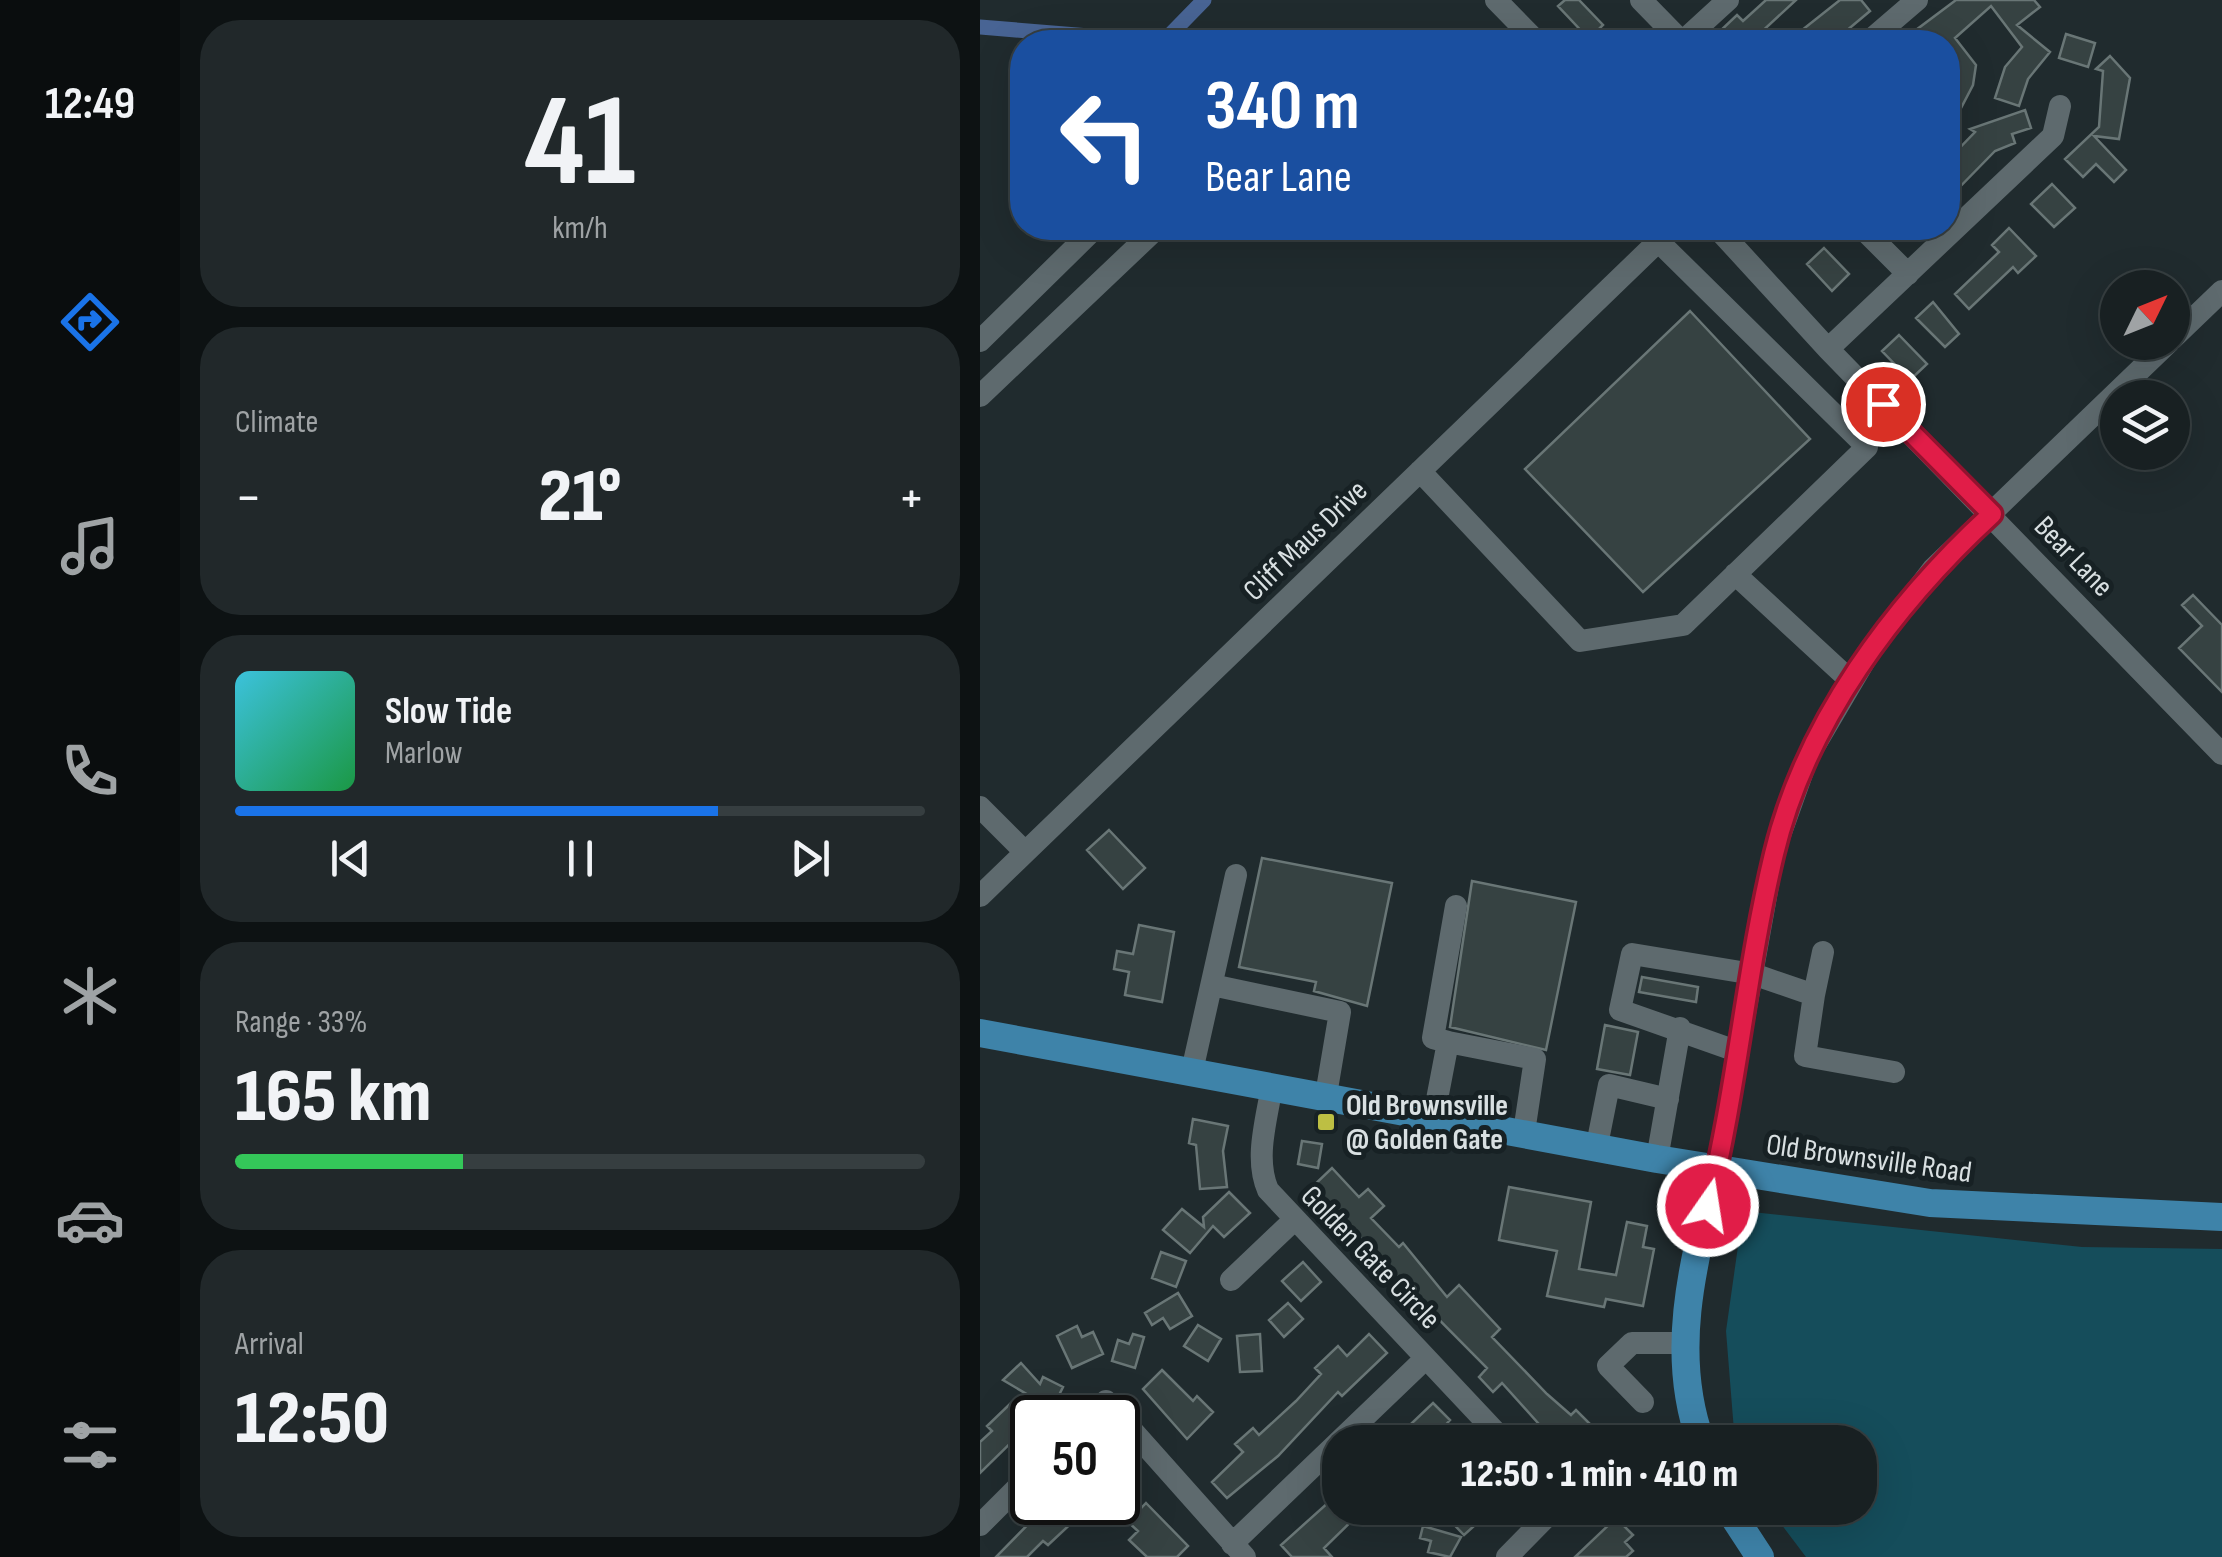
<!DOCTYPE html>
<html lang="en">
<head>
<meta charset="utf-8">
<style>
	body { margin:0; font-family:"Sofia Sans Condensed",sans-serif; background:#21282a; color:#f1f3f6; height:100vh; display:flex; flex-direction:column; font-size:38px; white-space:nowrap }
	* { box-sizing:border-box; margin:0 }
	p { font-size:32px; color:#9fa3a5 }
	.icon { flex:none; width:55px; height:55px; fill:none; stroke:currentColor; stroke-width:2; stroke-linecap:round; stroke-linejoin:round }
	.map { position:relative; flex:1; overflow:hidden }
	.drawer { display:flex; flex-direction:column; gap:20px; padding:20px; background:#0d1213; width:800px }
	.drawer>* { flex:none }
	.banner { position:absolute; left:30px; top:30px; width:950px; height:210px; border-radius:40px; box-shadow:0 10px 40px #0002,0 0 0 2px #363e40; background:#1a4fa0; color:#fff; overflow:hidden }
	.needle { width:65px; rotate:47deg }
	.controls { position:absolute; left:1120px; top:270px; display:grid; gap:20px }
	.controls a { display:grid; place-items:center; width:90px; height:90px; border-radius:50%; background:#182022; box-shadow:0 10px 40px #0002,0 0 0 2px #363e40; font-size:50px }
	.speed { position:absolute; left:30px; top:1395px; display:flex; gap:20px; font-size:50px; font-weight:700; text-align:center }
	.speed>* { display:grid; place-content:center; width:130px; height:130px; border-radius:50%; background:#182022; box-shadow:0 10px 40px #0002,0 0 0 2px #363e40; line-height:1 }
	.speed .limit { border:5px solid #111; border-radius:15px; background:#fff; color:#111 }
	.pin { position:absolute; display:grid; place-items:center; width:85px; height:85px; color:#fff; margin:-42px; border:5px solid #fff; border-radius:50%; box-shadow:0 2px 10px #0007 }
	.me { position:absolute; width:110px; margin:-55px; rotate:13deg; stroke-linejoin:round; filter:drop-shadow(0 0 8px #0008) }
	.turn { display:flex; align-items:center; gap:35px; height:210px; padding:0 30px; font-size:45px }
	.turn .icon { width:130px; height:130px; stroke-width:2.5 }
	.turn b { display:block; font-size:70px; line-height:85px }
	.big { font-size:75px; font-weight:800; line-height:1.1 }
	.drawer .widget { flex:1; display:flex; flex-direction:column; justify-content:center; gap:15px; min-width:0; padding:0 35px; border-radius:40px; background:#21282a }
	.drawer .dial { align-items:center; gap:0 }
	.dial b { font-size:130px; line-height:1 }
	.song { display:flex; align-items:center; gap:30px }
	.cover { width:120px; height:120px; border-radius:15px; background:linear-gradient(135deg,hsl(190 70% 55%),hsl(140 70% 35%)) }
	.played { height:10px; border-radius:5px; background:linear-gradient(90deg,#1a73e8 70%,#363e40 70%) }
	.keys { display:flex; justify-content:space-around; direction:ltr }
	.heat { display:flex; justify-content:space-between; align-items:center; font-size:55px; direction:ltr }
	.charge { height:15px; border-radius:8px; background:linear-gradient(90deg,#34c759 33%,#363e40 0) }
	.trip { position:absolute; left:342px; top:1425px; width:555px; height:100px; border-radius:40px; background:#182022; box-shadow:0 10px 40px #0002,0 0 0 2px #363e40; font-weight:800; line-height:100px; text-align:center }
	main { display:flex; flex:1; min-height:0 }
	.tab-bar { display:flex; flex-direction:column; width:180px; justify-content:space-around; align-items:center; background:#0a0d0e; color:#9fa3a5 }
	.tab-bar .icon { width:70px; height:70px }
	.tab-bar .current { color:#1a73e8 }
	.tab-bar b { font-size:45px; color:#f1f3f6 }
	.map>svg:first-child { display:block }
	.green { fill:#154d5b }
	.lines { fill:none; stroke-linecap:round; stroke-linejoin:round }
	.canal { stroke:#486494; stroke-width:15 }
	.building { fill:#364242; stroke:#697676; stroke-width:2.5 }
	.minor { stroke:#5e6a6e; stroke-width:22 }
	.major { stroke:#3e83a9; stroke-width:28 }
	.route-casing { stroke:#92132f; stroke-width:25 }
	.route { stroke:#e11d48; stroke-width:18 }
	.poi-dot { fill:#bdbf43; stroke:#172124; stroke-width:4 }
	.labels { text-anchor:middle; stroke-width:10; stroke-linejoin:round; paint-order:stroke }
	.street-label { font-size:30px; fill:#d9e0e2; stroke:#172124 }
	.poi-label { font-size:30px; font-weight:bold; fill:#d9e0e2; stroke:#172124; text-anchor:start }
</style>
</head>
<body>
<main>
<nav class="tab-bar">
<b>12:49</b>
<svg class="icon current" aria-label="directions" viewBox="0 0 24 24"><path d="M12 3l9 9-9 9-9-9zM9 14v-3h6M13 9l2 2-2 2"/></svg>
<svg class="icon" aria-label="music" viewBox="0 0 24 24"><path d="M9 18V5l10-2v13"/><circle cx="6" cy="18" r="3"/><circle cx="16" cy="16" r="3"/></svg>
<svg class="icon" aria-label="phone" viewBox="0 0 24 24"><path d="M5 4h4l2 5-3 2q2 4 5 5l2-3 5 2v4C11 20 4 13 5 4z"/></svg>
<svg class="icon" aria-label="climate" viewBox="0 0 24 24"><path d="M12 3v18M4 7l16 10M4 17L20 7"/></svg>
<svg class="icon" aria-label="car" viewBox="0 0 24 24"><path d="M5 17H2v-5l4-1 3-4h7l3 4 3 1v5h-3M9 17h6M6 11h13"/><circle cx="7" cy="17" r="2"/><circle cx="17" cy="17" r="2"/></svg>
<svg class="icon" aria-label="filters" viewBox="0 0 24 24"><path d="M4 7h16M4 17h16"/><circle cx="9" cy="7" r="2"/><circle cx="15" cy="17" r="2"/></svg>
</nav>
<section class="drawer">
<div class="widget dial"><b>41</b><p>km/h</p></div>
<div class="widget"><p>Climate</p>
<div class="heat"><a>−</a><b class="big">21°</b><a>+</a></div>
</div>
<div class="widget">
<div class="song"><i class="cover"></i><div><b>Slow Tide</b><p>Marlow</p></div></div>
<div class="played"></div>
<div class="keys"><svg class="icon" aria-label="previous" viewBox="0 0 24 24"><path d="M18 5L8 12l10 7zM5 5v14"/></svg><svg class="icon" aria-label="pause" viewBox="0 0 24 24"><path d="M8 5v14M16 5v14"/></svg><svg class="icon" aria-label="next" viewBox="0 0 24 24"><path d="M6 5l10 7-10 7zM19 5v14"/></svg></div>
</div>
<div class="widget"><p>Range · 33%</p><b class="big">165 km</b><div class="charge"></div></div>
<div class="widget"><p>Arrival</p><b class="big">12:50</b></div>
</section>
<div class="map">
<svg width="1242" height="1557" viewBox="0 0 1242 1557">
	<rect width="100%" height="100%" fill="#202b2e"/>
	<path class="green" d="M763,1211L1102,1247L1242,1249V1557H826L789,1508H880V1442H759L754,1431L746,1331Z"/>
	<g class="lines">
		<path class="canal" d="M0,27L183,42L224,0"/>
	</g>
	<path class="building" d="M585,0H599L623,25L609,39L578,6Z
		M786,0H816L777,36L783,42H746L737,34L757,15L763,21Z
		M860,0H881L890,11L853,42H807Z
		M976,0H1054L1060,7L1037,25L1070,52L1048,79L1039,106L1015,98L1025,67L1042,47L1011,6L975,38L996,65L993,85L968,133V42H948L936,30Z
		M1086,34L1115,43L1108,67L1079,58Z
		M1130,56L1150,78L1139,139L1114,136L1146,170L1134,182L1116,164L1103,177L1085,159L1119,127L1123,71L1116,69Z
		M1045,110L1051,128L1032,134L1035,143L1015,151L968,199V160L995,132L990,129Z
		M1072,184L1095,208L1074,227L1051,204Z
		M1029,228L1056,256L1038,273L1033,267L989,309L975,294L1019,252L1012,245Z
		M844,248L869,274L852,291L827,264Z
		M953,302L979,334L965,347L936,318Z
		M710,311L830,439L663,592L545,469Z
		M919,335L947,364L930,380L902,351Z
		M1213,595L1242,625V692L1199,648L1222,626L1202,605Z
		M129,830L165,868L143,889L107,850Z
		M282,858L412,883L387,1006L334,991L336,982L259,967Z
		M492,881L596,902L566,1050L470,1027Z
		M159,925L194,932L182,1002L145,995L149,972L134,969L137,951L153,954Z
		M662,977L718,987L716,1002L659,992Z
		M625,1025L658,1032L650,1075L617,1069Z
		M213,1119L248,1126L243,1151L247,1187L220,1189L216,1145L209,1143Z
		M322,1141L342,1144L338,1168L318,1164Z
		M352,1168L379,1197L388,1189L404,1206L391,1218L419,1247L423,1243L467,1297L479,1285L520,1329L512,1337L567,1394L591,1415L596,1410L628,1442H575L522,1383L513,1392L499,1377L507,1368L397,1257L354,1206L350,1209L331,1188Z
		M529,1187L611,1202L599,1269L636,1275L647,1222L667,1226L663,1247L674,1249L663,1306L626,1299L624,1307L567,1296L577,1251L519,1240Z
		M249,1192L270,1213L244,1237L233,1226L210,1253L183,1230L202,1209L224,1227L223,1217Z
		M181,1252L206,1261L196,1287L172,1278Z
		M323,1262L341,1282L321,1301L302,1281Z
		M198,1293L212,1316L190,1329L183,1318L172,1325L165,1313Z
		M308,1303L323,1319L304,1337L289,1320Z
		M218,1325L241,1339L228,1361L204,1346Z
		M97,1326L102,1337L113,1332L123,1354L92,1368L77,1336Z
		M153,1334L164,1337L155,1368L132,1361L138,1340L149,1344Z
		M280,1334L282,1371L260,1372L257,1336Z
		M389,1334L407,1353L362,1396L358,1392L298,1456L247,1498L232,1482L263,1452L255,1444L273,1428L279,1435L316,1401L341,1374L335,1368L358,1346L367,1356Z
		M41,1363L60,1384L63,1377L83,1387L72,1409L23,1380Z
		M182,1370L213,1401L217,1396L233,1412L207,1439L163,1389Z
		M32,1402L52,1422L0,1473V1442L12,1431L7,1426Z
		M453,1403L470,1420L461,1430L473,1442H412Z
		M360,1492V1508H385L344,1548L352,1557H312L301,1545Z
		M70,1502H125L103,1523L98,1517L68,1545L63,1541L47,1557H16Z
		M166,1503L208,1546L197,1557H167L149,1540L158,1531L148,1522Z
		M458,1508H514L484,1535Z
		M636,1518L653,1535L645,1542L653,1551L646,1557H595Z
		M443,1526L481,1537L470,1557L448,1552L451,1541L440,1538Z"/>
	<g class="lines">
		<path class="minor" d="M516,0L557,42
			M661,0L702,42
			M702,42L748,0
			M888,42L937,0
			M737,228L848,349L1242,754
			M882,228L928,274
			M1192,339L1242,291
			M0,341L115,228
			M848,349L1073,136L1080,106
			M0,396L177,228
			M440,471L600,641L703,625L887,447L678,241
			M755,574L872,682
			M0,807L45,852
			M0,896L692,228
			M232,985L360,1012L346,1095
			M834,995L825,1056L914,1072
			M468,1042L453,1038L476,906
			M759,1052L640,1010L652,954L773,974L834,995L843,952
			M212,1071L256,875
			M292,1085C287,1119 274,1158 288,1190L525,1442
			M454,1115L468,1042L555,1059L544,1132
			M617,1145L629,1085L688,1099
			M677,1159L700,1028
			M737,1169L794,852L828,757L891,650L953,569L1189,342
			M251,1280L313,1221
			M663,1402L628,1366L652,1343H705
			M109,1418L126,1401L265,1557
			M0,1525L52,1473
			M252,1544L446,1358
			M527,1557L575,1508"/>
		<path class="major" d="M0,1033L677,1159L950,1203L1242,1217
			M721,1442C688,1351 714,1259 737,1169
			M748,1508L780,1557"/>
	</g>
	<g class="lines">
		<g class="route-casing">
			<path id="route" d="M728,1206C757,1090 766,970 794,854C825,723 914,604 1012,514L903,404"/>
		</g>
		<use href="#route" class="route"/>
	</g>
	<rect class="poi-dot" x="336" y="1112" width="20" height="20" rx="5"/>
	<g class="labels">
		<g class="street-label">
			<text transform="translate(325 540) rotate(-44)" y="10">Cliff Maus Drive</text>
			<text transform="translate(1094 556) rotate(46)" y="10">Bear Lane</text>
			<text transform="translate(889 1158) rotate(8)" y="10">Old Brownsville Road</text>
			<text transform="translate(391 1257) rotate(46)" y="10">Golden Gate Circle</text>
		</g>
		<g class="poi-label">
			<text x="366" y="1115">Old Brownsville<tspan x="366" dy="34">@ Golden Gate</tspan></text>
		</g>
	</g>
</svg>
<div class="controls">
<a><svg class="needle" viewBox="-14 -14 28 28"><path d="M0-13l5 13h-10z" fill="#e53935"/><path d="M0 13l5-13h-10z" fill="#9fa3a5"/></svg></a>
<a><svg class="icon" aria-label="layers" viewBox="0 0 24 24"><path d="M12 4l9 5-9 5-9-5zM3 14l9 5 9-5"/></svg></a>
</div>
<div class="speed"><div class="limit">50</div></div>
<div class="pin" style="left:903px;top:404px;background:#d93025"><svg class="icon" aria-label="arrive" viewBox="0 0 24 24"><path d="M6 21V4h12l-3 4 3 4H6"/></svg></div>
<svg class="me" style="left:728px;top:1206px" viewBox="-20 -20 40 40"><circle r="17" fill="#e11d48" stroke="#fff" stroke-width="3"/><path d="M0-11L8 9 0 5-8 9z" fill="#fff"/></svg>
<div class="trip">12:50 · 1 min · 410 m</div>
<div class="banner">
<div class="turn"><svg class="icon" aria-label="left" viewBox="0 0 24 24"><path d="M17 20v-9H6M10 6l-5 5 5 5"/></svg><div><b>340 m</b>Bear Lane</div></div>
</div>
</div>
</main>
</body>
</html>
